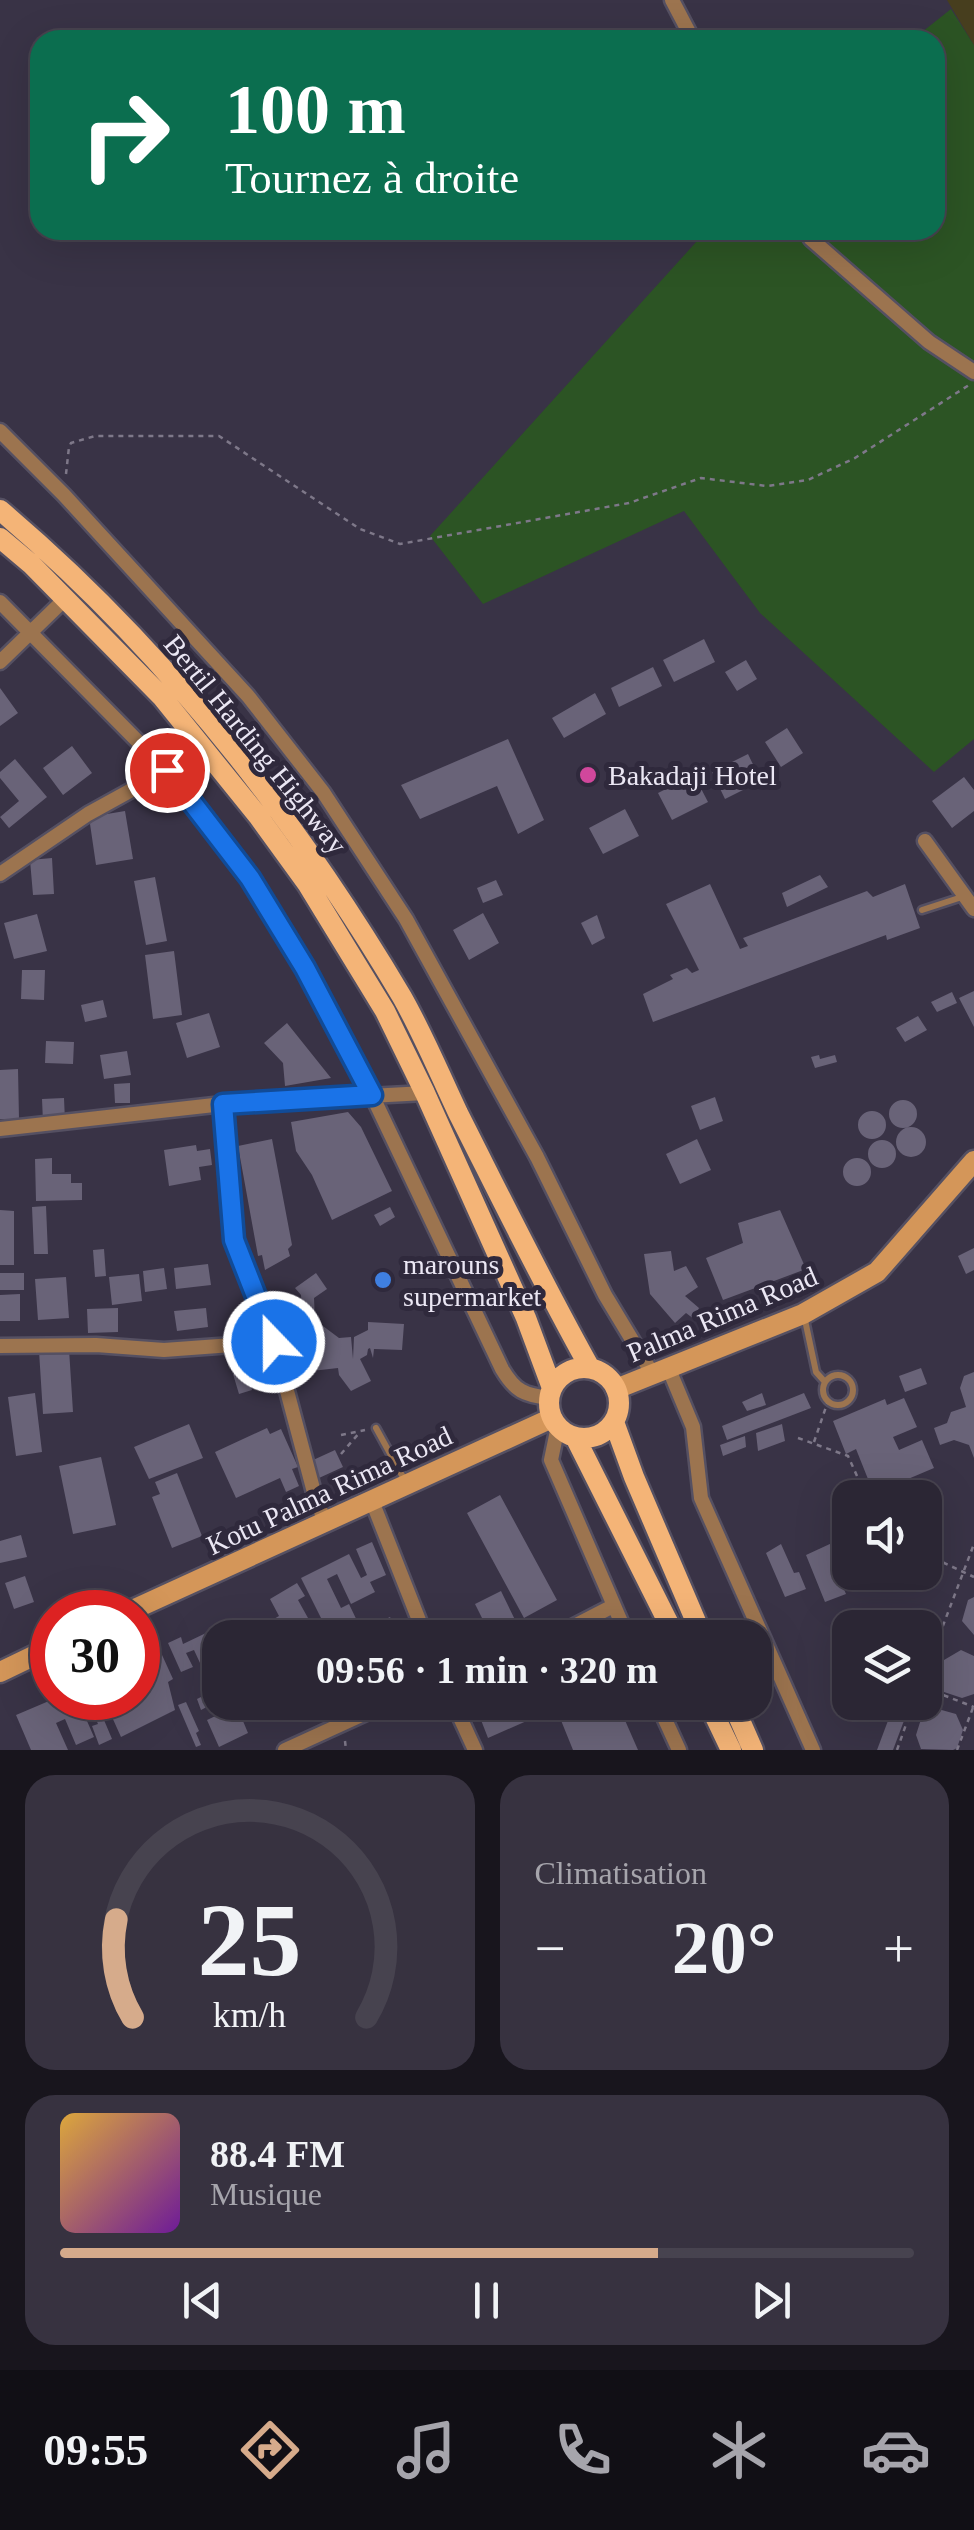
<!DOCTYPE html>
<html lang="fr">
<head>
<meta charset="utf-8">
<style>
	body { margin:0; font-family:"Times New Roman",serif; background:#373240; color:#f1f3f6; height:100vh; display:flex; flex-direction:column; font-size:38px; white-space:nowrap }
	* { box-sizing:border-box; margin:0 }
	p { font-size:32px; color:#a6a5ac }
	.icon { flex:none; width:55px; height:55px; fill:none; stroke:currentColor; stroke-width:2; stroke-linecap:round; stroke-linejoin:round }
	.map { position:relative; height:1750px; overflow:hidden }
	.drawer { display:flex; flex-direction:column; gap:25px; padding:25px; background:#18151d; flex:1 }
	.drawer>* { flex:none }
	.guide { position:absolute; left:30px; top:30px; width:915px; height:210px; border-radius:30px; box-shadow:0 10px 40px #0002,0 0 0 2px #47434f; background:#0b6e4f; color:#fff; overflow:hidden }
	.controls { position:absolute; left:832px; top:1480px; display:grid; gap:20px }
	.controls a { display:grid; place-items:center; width:110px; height:110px; border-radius:20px; background:#2b2634; box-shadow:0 10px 40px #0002,0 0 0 2px #47434f; font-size:50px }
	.speed { position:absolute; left:30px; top:1590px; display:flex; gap:20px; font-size:50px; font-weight:700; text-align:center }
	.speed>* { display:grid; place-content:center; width:130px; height:130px; border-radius:50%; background:#2b2634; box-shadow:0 10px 40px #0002,0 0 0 2px #47434f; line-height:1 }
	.speed .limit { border:15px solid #d22; background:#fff; color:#111 }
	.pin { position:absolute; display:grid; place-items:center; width:85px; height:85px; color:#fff; margin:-42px; border:5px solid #fff; border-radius:50%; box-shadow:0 2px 10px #0007 }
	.me { position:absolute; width:110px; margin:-55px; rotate:338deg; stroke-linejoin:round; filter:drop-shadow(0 0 8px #0008) }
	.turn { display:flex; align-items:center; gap:35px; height:210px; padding:0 30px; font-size:45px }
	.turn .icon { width:130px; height:130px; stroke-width:2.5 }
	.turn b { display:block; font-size:70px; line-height:85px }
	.big { font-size:75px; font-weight:700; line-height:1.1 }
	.drawer .widget { flex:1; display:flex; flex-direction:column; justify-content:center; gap:15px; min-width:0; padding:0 35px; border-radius:30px; background:#373240 }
	.drawer .dial { align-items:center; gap:0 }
	.dial svg { height:260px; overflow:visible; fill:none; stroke:#47434f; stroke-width:7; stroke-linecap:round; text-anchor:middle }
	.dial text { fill:#f1f3f6; stroke:none }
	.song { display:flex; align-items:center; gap:30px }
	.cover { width:120px; height:120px; border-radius:15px; background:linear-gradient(135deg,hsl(40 70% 55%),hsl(280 70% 35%)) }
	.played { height:10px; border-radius:5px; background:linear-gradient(90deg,#d6ab8b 70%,#47434f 70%) }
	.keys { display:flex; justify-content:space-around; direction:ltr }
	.heat { display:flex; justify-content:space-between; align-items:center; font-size:55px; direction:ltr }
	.drawer .tiles { flex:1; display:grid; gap:25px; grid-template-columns:1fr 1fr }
	.widget:last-child { grid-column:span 2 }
	.trip { position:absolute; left:202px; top:1620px; width:570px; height:100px; border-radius:30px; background:#2b2634; box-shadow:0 10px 40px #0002,0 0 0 2px #47434f; font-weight:700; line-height:100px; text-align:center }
	.tabs { display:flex; height:160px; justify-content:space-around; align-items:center; background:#110f15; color:#a6a5ac }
	.tabs .icon { width:70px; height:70px }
	.tabs .on { color:#d6ab8b }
	.tabs b { font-size:45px; color:#f1f3f6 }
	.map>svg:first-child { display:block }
	.green { fill:#2c5424 }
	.sand { fill:#473e1e }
	.building { fill:#696378 }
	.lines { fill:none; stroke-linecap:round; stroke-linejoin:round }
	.lane-casing { stroke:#555062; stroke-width:11 }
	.street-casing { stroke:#555062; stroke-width:19 }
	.secondary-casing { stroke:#555062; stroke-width:25 }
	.primary-casing { stroke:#555062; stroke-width:25 }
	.path { stroke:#7e7889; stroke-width:2.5; stroke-dasharray:5 5; stroke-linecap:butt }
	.lane { stroke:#9c744f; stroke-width:6 }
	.street { stroke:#9c744f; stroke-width:14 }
	.secondary { stroke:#d49659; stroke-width:20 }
	.primary { stroke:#f4b477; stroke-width:20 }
	.route-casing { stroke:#114b97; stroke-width:25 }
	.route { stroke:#1a73e8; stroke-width:18 }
	.hotel-dot { fill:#d1479c; stroke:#2f293c; stroke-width:4 }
	.shop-dot { fill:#3f7fe0; stroke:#2f293c; stroke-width:4 }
	.labels { text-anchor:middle; stroke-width:10; stroke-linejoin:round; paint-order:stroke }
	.street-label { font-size:28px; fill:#ebe7f4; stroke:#2f293c }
	.poi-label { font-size:28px; fill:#ebe7f4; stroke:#2f293c; text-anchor:start }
</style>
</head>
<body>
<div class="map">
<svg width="974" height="1750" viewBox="0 0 974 1750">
	<rect width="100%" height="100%" fill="#393346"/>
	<path class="green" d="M951,9L974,45V739L934,772L760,613L684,511L483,604L430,536L707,230H935V40H912Z"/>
	<path class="sand" d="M947,0H974V45Z"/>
	<path class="building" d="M704,639L715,662L674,682L663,660Z
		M746,660L757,679L737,691L725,672Z
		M653,667L662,686L619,707L611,688Z
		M0,688L18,713L0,726Z
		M595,693L606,714L564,738L552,718Z
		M787,728L803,753L781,767L765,742Z
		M508,739L544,820L518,834L497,786L420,819L401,785Z
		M72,746L92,773L63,795L43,768Z
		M748,754L761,781L725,799L712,772Z
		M15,759L47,797L9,828L0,817L19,801L0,778V772Z
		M694,775L708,802L672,820L658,793Z
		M964,777L974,790V811L952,828L932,801Z
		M625,809L639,836L603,854L589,828Z
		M125,811L133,859L96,865L89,817Z
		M52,858L54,894L33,895L30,860Z
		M820,875L828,887L787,907L782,893Z
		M155,877L167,941L146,945L134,881Z
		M496,880L503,895L483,903L477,888Z
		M710,884L740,949L748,946L743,938L867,891L873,897L905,884L920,928L887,940L886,935L653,1022L643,994L673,979L670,975L687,968L692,973L699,970L666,904Z
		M483,913L499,943L469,960L453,930Z
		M37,914L47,951L14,959L4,923Z
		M597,915L605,938L592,945L581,923Z
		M174,951L182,1015L153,1019L145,955Z
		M22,970H45L44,1000L21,999Z
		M974,991V1027L959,998Z
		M952,992L957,1003L937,1012L931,1002Z
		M103,1000L107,1017L85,1022L81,1005Z
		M209,1013L220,1047L187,1058L176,1023Z
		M918,1016L927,1030L905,1042L896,1028Z
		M287,1023L331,1078L285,1086L283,1063L264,1043Z
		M46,1041L74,1042L73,1064L45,1063Z
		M127,1051L131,1075L104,1079L100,1055Z
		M819,1055L820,1059L835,1055L837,1062L815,1068L811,1057Z
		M18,1069L19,1119H0V1070Z
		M130,1083V1103H115L114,1084Z
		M715,1097L723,1121L700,1130L691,1106Z
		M64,1098L65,1121L43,1122L42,1099Z
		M889 1114a14 14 0 1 1 28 0a14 14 0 1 1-28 0Z
		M858 1125a14 14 0 1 1 28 0a14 14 0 1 1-28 0Z
		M348,1112L361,1127L392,1191L332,1220L312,1175L296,1151L291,1122Z
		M896 1142a15 15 0 1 1 30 0a15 15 0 1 1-30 0Z
		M272,1139L292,1245L288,1249L290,1256L265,1270L262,1255L258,1256L238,1146Z
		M697,1139L711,1170L680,1184L666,1154Z
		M868 1154a14 14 0 1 1 28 0a14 14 0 1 1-28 0Z
		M196,1145L197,1151L210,1149L212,1165L199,1167L201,1180L169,1186L164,1150Z
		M843 1172a14 14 0 1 1 28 0a14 14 0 1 1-28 0Z
		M52,1158V1174H71V1183H82V1200L36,1201L35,1159Z
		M46,1206L48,1254H34L32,1207Z
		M390,1207L395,1217L380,1226L374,1215Z
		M0,1210L14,1211V1265H0Z
		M780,1210L806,1269L723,1300L706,1258L743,1243L738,1223Z
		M974,1248V1270L966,1274L958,1256Z
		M104,1249L106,1276L95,1277L93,1250Z
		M671,1251L674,1271L686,1266L698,1287L685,1296L699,1308L694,1319L686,1313L675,1323L650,1294L644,1254Z
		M208,1264L211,1285L176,1289L174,1268Z
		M164,1268L167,1289L145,1292L143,1271Z
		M0,1273H24V1290H0Z
		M316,1273L327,1289L314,1298L315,1320L339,1338L351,1337L353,1359L354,1337L368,1330V1322L404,1324L402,1350L374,1349L373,1358L370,1348L368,1349L367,1355L360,1359L371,1381L351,1391L339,1375L338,1368L303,1372L302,1354L281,1357L279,1335L299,1332L297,1314L302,1311L301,1295L295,1288Z
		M139,1274L142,1301L112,1305L109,1277Z
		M66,1277L69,1318L38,1320L35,1279Z
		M20,1294V1321H0V1295Z
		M118,1308V1332L88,1333L87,1309Z
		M206,1308L208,1327L177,1331L174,1311Z
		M69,1349L73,1412L43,1414L39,1351Z
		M921,1368L927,1384L905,1392L899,1376Z
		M246,1370L252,1390L239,1394L233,1374Z
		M974,1372V1458L969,1445L954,1440L940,1445L934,1428L947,1423L951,1412L966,1407L960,1388L964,1376Z
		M35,1393L42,1452L16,1456L8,1397Z
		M762,1393L766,1405L747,1411L742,1402Z
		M804,1393L811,1408L727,1440L722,1426Z
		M904,1398L917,1427L893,1437L899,1450L922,1440L934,1468L908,1479L921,1482L926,1498H891L895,1485L874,1494L856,1449L846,1454L833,1421L885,1399L887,1405Z
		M189,1424L203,1458L149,1479L134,1447Z
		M782,1424L785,1441L758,1451L756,1433Z
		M267,1428L270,1434L281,1429L298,1467L292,1469L299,1486L286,1492L280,1478L236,1498L215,1452Z
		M745,1436L746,1447L723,1456L720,1445Z
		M335,1450L343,1467L319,1478L311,1461Z
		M101,1457L116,1525L73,1534L59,1466Z
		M177,1473L202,1536L172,1548L152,1497L160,1494L155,1482Z
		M850,1494V1514L837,1519L830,1503Z
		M500,1495L557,1600L524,1618L467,1513Z
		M21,1535L27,1557L0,1563V1541Z
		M372,1542L386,1575L370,1582L375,1592L351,1604L337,1574L327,1579L341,1608L349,1604L360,1627L348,1634L344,1624L328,1632L301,1578L349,1554L361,1578L367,1575L356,1549Z
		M832,1543L840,1561L833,1564L846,1594L825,1602L806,1555Z
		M781,1544L794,1573L799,1572L806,1589L785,1597L766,1553Z
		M25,1576L34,1602L14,1609L5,1583Z
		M297,1583L305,1596L298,1600L318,1636L257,1638L253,1631L279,1616L270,1599Z
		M501,1591L519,1628L492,1638L475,1604Z
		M974,1597V1635L962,1621L968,1600Z
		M390,1617L396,1629L390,1632L392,1638H355L353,1635Z
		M227,1623L232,1638H220V1700L201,1710L197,1699L213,1691L194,1650L186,1653L193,1667L181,1672L168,1643L181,1637L183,1644Z
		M152,1633L173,1679L168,1682L175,1710L121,1737L112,1717L104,1720L112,1739L99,1745L92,1726L98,1724L87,1698H138V1639Z
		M961,1650L974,1656V1694L962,1698L944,1692L937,1675L944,1660Z
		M56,1698H77L94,1737L76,1745L65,1719L56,1723L68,1750H31L16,1715Z
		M186,1702L199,1731L196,1733L201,1745L196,1747L178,1705Z
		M299,1702H338L342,1711L325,1719L321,1712L305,1715Z
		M474,1702H617L638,1750H573L556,1708L488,1738Z
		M895,1702H911L893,1750H877Z
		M243,1703L250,1718L243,1721L248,1733L219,1747L207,1720Z
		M938,1709L956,1714L963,1730L957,1748L953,1750L921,1749L916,1735L922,1716Z"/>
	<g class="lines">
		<g class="lane-casing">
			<path id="lane" d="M922,910L962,897
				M805,1320L816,1372L825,1382
				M823 1390a15 15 0 1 1 30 0a15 15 0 1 1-30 0Z
				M376,1428L404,1479"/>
		</g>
		<g class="street-casing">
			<path id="street" d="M672,0L693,40
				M805,230L811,239L929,342L974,372
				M0,431L64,495L248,696L323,792L406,919L537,1157L605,1295L652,1373
				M0,602L167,771L250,878L305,968L372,1095L502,1369C515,1391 524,1395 549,1398
				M0,662L64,600
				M925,841L974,909
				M0,874L88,814L204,750
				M223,1104L234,1240L274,1342L315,1496L325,1522
				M0,1129L223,1104L425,1093
				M0,1346L96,1345L164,1350L274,1342
				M668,1367L693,1427L701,1498L813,1750
				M558,1426L551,1460L628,1638
				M372,1501L426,1638
				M551,1638L613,1606
				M453,1702L475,1750
				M657,1702L679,1750
				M285,1750L390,1702"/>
		</g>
		<g class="secondary-casing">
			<path id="secondary" d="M616,1389L803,1314L877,1272L974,1161
				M128,1612L552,1418
				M0,1672L52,1647"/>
		</g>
		<g class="primary-casing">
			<path id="primary" d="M0,510C162,647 294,815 402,997C423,1034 440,1075 458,1113C501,1198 543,1284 590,1368
				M0,538L31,564L162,697L258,816L308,885L385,1011L425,1093L526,1318L552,1388
				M549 1403a35 35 0 1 1 70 0a35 35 0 1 1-70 0Z
				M614,1422L634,1477L703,1638
				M575,1437L676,1638
				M708,1702L731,1750
				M732,1702L753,1750"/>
		</g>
		<path class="path" d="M66,474L69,447L71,443L95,436H219L360,529L400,544L629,503L701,478L767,486L808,480L855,458L969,385
			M341,1435L365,1430
			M798,1438L848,1456L867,1498
			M814,1442L828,1401
			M341,1454L360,1432
			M925,1554L974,1577
			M925,1673L974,1544
			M925,1688L974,1707
			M345,1741L346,1750
			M897,1750L914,1702
			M957,1750L974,1705"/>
		<use href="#lane" class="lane"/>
		<use href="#street" class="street"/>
		<use href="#secondary" class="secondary"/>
		<use href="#primary" class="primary"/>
	</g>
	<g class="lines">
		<g class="route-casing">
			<path id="route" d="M167,770L250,878L305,968L372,1095L223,1104L234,1240L274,1342"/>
		</g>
		<use href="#route" class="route"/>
	</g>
	<circle class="hotel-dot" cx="588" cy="775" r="10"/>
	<circle class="shop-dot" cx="383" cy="1280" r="10"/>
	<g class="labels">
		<g class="street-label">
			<text transform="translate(256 744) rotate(51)" y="10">Bertil Harding Highway</text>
			<text transform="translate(722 1314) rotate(-23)" y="10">Palma Rima Road</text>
			<text transform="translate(329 1490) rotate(-25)" y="10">Kotu Palma Rima Road</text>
		</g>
		<g class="poi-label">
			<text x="608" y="785">Bakadaji Hotel</text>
			<text x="403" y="1274">marouns<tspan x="403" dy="32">supermarket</tspan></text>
		</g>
	</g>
</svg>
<div class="controls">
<a><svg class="icon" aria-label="sound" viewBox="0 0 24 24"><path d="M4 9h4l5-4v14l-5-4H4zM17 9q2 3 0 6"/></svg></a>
<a><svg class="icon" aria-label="layers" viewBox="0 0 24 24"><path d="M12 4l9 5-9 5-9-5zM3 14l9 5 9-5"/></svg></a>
</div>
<div class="speed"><div class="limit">30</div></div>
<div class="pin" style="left:167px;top:770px;background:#d93025"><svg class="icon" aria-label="arrive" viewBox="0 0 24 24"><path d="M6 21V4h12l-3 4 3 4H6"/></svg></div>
<svg class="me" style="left:274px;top:1342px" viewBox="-20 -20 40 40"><circle r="17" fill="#1a73e8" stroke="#fff" stroke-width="3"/><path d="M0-11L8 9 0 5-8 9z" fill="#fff"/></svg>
<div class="trip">09:56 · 1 min · 320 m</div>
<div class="guide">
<div class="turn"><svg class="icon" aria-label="right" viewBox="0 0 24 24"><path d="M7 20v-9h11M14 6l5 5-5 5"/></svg><div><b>100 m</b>Tournez à droite</div></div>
</div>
</div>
<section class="drawer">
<div class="tiles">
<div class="widget dial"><svg viewBox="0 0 100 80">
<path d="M14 69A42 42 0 1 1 86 69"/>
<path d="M14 69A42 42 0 0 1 9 39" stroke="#d6ab8b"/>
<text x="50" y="56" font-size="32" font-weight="700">25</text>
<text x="50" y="72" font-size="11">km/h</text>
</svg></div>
<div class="widget"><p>Climatisation</p>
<div class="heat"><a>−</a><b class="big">20°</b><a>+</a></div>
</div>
<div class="widget">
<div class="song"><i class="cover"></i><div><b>88.4 FM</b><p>Musique</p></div></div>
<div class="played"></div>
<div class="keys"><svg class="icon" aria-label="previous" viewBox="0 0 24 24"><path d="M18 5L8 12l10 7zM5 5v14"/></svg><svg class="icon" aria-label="pause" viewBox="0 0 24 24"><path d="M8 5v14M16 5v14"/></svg><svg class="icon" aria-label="next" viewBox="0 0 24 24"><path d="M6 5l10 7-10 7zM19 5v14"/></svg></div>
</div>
</div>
</section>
<nav class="tabs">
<b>09:55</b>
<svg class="icon on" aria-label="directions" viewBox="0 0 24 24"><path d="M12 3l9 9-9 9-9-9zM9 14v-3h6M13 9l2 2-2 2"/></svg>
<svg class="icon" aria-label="music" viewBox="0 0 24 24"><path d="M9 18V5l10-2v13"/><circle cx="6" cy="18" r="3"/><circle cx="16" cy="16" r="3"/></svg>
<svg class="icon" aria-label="phone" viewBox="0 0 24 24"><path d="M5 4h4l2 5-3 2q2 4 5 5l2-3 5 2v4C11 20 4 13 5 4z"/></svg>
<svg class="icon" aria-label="climate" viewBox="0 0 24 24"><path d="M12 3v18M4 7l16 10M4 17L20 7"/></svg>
<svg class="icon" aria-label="car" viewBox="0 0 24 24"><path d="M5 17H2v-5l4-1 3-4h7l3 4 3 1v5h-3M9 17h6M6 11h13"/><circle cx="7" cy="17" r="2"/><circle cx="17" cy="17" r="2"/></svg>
</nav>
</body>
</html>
